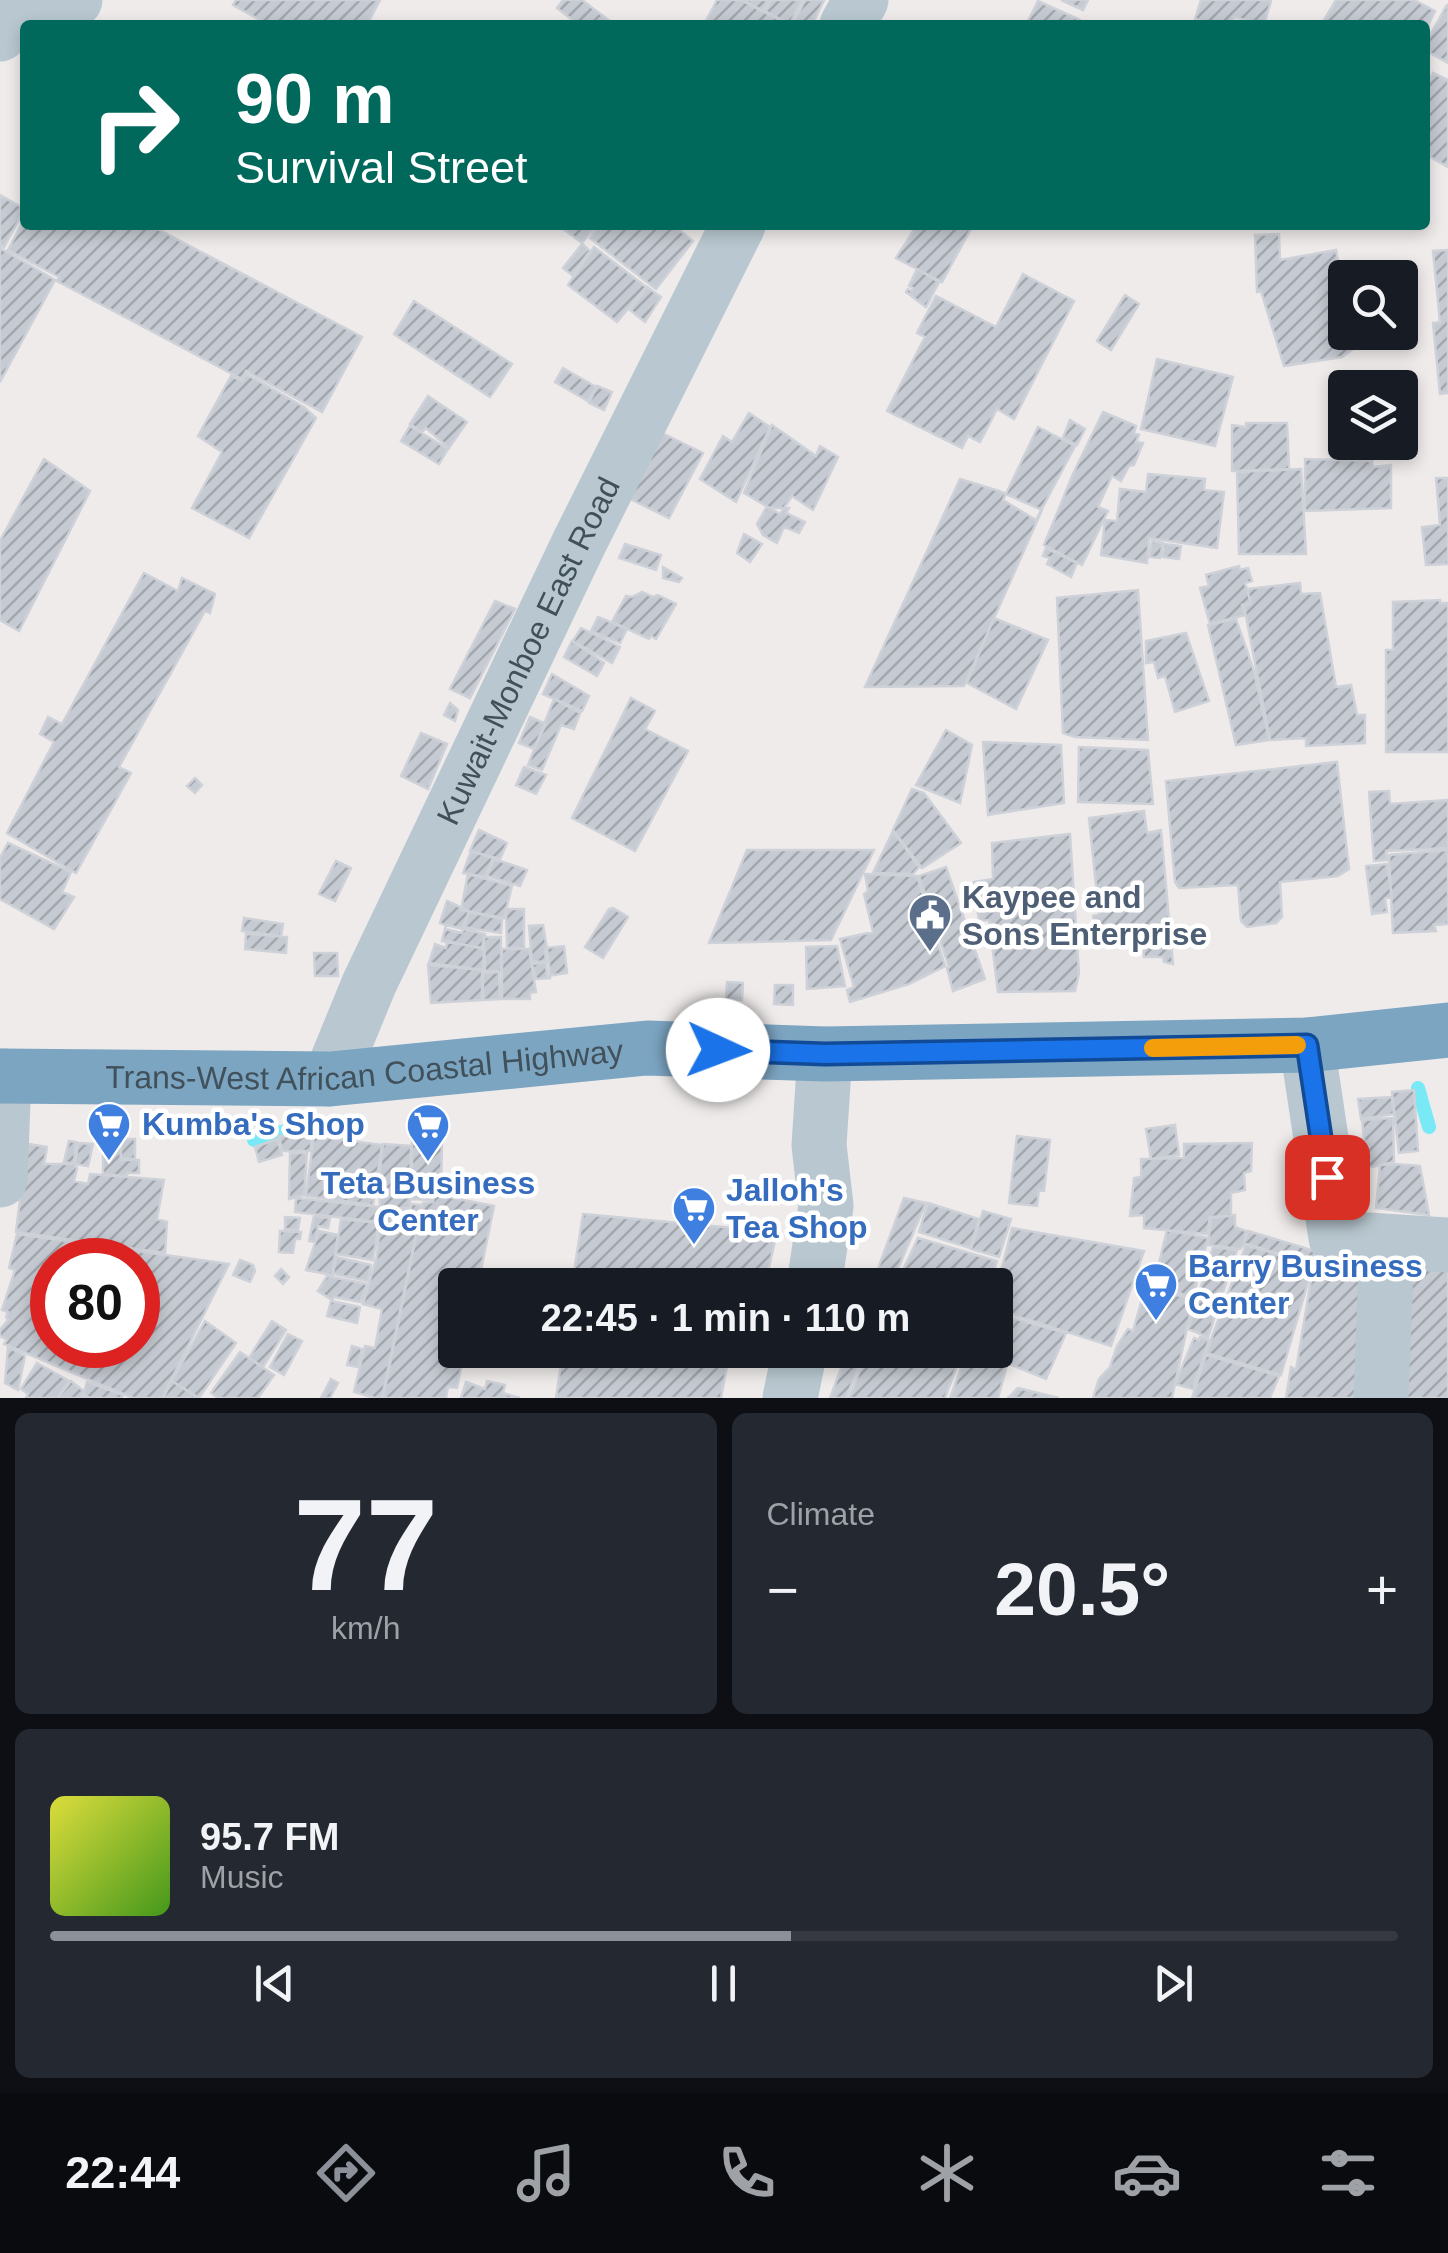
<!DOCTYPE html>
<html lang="en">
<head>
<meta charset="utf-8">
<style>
	body { margin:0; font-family:Arial,sans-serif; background:#242831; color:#f1f3f6; height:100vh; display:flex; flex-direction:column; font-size:38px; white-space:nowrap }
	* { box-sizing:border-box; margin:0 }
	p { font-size:32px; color:#9ea1a6 }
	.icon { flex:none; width:55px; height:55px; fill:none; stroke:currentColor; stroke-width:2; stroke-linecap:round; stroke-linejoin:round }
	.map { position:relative; height:1398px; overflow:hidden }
	.drawer { display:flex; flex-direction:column; gap:15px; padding:15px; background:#0d0f14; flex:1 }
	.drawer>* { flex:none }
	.guide { position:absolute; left:20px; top:20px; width:1410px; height:210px; border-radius:10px; box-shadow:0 5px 15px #0003; background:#00695c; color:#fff; overflow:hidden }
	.tools { position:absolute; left:1328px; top:260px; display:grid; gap:20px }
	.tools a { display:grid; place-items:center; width:90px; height:90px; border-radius:10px; background:#171b24; box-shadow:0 5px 15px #0003; font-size:50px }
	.speed { position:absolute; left:30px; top:1238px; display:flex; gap:20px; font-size:50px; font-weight:700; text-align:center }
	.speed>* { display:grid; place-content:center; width:130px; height:130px; border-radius:50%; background:#171b24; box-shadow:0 5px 15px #0003; line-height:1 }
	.speed .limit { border:15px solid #d22; background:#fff; color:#111 }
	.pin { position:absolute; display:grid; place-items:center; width:85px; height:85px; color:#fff; margin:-42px; border-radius:20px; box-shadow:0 5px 15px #0006 }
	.me { position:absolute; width:110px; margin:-55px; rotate:92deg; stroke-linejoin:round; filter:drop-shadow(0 0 8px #0008) }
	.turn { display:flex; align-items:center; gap:35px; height:210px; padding:0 50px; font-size:45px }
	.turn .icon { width:130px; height:130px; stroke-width:2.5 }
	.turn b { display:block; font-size:70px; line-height:85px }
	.big { font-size:75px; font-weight:800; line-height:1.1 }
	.drawer .card { flex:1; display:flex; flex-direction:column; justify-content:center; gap:15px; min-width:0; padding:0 35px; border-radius:15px; background:#242831 }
	.drawer .dial { align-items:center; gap:0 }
	.dial b { font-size:130px; line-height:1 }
	.song { display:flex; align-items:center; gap:30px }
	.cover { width:120px; height:120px; border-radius:15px; background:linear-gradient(135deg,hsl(60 70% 55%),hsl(100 70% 35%)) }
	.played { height:10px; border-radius:5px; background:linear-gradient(90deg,#8c9099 55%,#363941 55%) }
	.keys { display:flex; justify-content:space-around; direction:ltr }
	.heat { display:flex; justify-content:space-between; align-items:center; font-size:55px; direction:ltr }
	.drawer .tiles { flex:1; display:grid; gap:15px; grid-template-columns:1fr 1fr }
	.card:last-child { grid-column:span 2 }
	.trip { position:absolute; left:438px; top:1268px; width:575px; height:100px; border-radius:10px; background:#171b24; box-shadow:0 5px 15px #0003; font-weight:800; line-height:100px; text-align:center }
	.tab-bar { display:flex; height:160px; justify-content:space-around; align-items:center; background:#090b0e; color:#9ea1a6 }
	.tab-bar .icon { width:70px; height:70px }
	.tab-bar .selected { color:#8c9099 }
	.tab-bar b { font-size:45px; color:#f1f3f6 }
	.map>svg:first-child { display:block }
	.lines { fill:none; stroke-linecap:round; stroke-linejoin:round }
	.stream { stroke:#79e9f6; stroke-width:14 }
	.building { fill:url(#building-hatch); stroke:#ced2d8; stroke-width:2.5; fill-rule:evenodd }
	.minor { stroke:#b9c8d0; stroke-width:55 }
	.highway { stroke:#7ca5c2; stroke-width:55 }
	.route-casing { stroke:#114b97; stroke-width:25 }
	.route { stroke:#1a73e8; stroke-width:18 }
	.slow { stroke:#f59e0b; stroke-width:18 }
	.labels { text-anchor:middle; stroke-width:9; stroke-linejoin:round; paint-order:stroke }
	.street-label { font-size:32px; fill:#41515b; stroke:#fff }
	.service-label { font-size:32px; font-weight:bold; fill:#4e5e75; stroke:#fff; text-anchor:start }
	.shop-label { font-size:32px; font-weight:bold; fill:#366cbe; stroke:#fff; text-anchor:start }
</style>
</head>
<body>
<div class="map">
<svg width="1448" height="1398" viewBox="0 0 1448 1398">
	<defs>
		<pattern id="building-hatch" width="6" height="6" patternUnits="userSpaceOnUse" patternTransform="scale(2.5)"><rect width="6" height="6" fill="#c6cad2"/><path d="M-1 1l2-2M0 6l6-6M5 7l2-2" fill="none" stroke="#a2a6ad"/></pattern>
	</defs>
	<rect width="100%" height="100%" fill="#efebeb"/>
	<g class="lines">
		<path class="stream" d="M1418,1088L1429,1127
			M254,1140L286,1131L340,1133"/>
	</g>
	<path class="building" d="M236,0H380L367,25H269L233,5Z
		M563,0H582L615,25H579L557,8Z
		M717,0H741L789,25H704Z
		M743,0H769L763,11Z
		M771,0H802L790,24L765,11Z
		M805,0H824L812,25L794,22Z
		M1061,0H1088L1083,10Z
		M1201,0H1269L1271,1L1264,25L1234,17L1232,25H1213L1195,19Z
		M1336,0H1414L1435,11L1425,32V25H1321Z
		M1038,1L1080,20L1078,25H1026Z
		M1447,5H1448V63L1425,50V44Z
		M1433,73L1448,80V167L1425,154V90Z
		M0,195L25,209L4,247L0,245Z
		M25,217V225H150L362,337L322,412L246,371L242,379L57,281L59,277L8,250Z
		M558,225H596L582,243Z
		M599,225H673L693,241L656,289L590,238Z
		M917,225H973L942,282L896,258Z
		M1279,234L1280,260L1336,250L1341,279H1336L1345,315V332H1349L1353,349L1342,357L1284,366L1261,291L1257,292L1255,235Z
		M582,244L590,251L572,275L563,268Z
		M594,247L646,287L617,322L568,285Z
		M0,248L55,280L0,382Z
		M1448,250V393L1440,394L1433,323L1440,322L1433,251Z
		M917,269L939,282L926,307L906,292L908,289L912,291L913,288L909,286Z
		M1023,274L1074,301L1014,419L997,409L980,442L968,436L962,448L887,411L925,337L917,333L936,296L996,327Z
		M647,287L661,297L645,322L630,310Z
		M1125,295L1139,304L1111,350L1097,341Z
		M414,301L512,364L490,397L394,334Z
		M1157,359L1233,377L1215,446L1141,429Z
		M563,368L596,387L588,401L555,382Z
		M246,374L304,407L316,418L249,538L192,508L222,452L198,436L231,376L242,381Z
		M597,386L612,392L604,410L589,403Z
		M428,396L467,422L449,448L426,428L422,432L410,424Z
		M1103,412L1136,426L1134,433L1139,435L1136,442L1143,443L1134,465L1129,466L1121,481L1112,476L1098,507L1108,511L1082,565L1044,545L1073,474Z
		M749,413L770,427L736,502L700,479L723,436L732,442Z
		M1070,420L1085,429L1077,445L1063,438Z
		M1246,423H1287L1289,469L1232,471V425L1246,427Z
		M772,425L816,456L820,446L838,457L813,510L792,496L780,514L744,493Z
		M410,426L448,449L439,464L401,441Z
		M1038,427L1075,446L1036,520L1003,500Z
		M658,431L703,453L669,518L628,498Z
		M44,459L90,491L19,631L0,620V541Z
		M1305,459L1372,461L1373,467L1391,465V508L1305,511Z
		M1301,469L1306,554H1239L1237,472Z
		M1148,474L1205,479L1204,490L1224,492L1217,548L1149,538L1147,563L1101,555L1105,520L1117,521L1120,489L1146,492Z
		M1436,478H1448V564L1426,565L1422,527L1440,525Z
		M960,479L999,491L1042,510L964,686L865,687Z
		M766,508H789L786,513L805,522L799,533L784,527L777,543L763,535L757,524Z
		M744,534L762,544L750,562L737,553Z
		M1152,541L1163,543L1160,558L1149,557Z
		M625,544L661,555L656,570L619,558Z
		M1164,544L1181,546L1179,559L1163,557Z
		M1046,548L1077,563L1071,577L1047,564L1050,558L1043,556Z
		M1239,566L1240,570L1248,568L1252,581L1245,583L1251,603L1242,605L1245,615L1210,624L1200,588L1209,586L1206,575Z
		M663,567L682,578L679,582L663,578Z
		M144,573L178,591L182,578L215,594L210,613L205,611L119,767L131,773L76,873L7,833L54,742L40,734L48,717L62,724Z
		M1300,583L1301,594L1320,593L1336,687L1351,685L1357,715H1365V743L1306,746V738L1270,740L1244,606L1251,604L1247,589Z
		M1138,590L1148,740L1075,737L1063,733L1057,598Z
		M642,592L653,597L658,595L676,604L656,639L651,636L649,639L612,622L626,596L632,597Z
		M1440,600V603H1448V752H1386V650H1393V602Z
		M495,601L515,609L470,698L450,689Z
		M598,617L627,629L620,643L591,631Z
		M994,618L1048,640L1016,709L967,683Z
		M1236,619L1254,671L1269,740L1236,745L1208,625Z
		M581,628L620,647L612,663L573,641Z
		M1186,633L1209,701L1175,712L1165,676L1158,678L1154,662L1146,663V641Z
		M572,641L604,663L597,676L564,657Z
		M552,674L589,696L582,711L543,694Z
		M631,698L655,711L645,729L688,751L635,851L572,818Z
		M554,699L580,713L574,729L561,725L542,770L528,765Z
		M450,703L458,710L455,721L444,715Z
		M530,717L546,724L534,749L519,743Z
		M946,730L972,745L960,803L916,785Z
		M421,733L447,744L428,789L401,776Z
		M983,742L1061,745L1064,803L988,815Z
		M1079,747L1148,750L1153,804L1078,802Z
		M1337,762L1349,869L1338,876L1280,882L1282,917L1276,923L1247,927L1241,921L1238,885L1179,888L1175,882L1166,781Z
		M524,767L546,775L536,794L516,785Z
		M195,778L202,785L195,793L187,786Z
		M912,789L924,793L961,843L922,868L893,830Z
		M1389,791L1390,804L1448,800V848L1386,851L1387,860L1374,861L1369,792Z
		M1144,811L1147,833L1161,830L1173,964L1164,962L1163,957H1144L1143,946L1100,944L1093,916L1099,914L1089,818Z
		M479,830L507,843L500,859L470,851Z
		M893,831L919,867L913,874L873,873Z
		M1070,834L1079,973L1075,991L998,992L989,920L979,921L974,882L993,879L992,843Z
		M8,843L71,872L62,892L74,897L54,929L0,899V858Z
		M747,850H874L831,940L709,943Z
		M1448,850V924L1434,925L1436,931L1393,933L1389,855Z
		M471,851L493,858L485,877L463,873Z
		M494,859L527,870L520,886L487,876Z
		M336,861L351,868L335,901L319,894Z
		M1387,864L1392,897L1385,898L1387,912L1372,914L1366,866Z
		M946,867L985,979L953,991L947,968L949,967L919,876Z
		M468,874L512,886L504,918L461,910Z
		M865,874L917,876L945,966L909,984L850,1002L847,990L854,987L840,939L873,932L864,894L868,891Z
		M447,901L469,911L462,933L445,929L446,925L440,923Z
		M613,908L628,917L603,958L585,947L609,909Z
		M506,909H524V948H507Z
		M469,912L502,919L501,933L463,927Z
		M244,918L283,924L281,936L242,931Z
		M446,925L485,934L482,948L442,941Z
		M543,925L549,961L532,962L529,926Z
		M246,934L287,937L286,953L245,949Z
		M484,937H501V971H485Z
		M447,941L484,949L483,970L429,963L435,944L446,948Z
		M564,946L567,973L547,976L545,948Z
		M837,946L845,986L807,989L806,947Z
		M502,949H529L536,992L530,993V999H502Z
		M314,953H337L338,976H315Z
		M549,962L550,978L536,979L532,964Z
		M428,965L482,970V1000L431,1003Z
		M499,972L500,999L483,1000V973Z
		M727,982L743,983L742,1000H726Z
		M775,985H793V1005L774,1004Z
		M1414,1090L1418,1151L1399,1153L1392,1092Z
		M1392,1097L1394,1114L1361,1119L1358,1099Z
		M1393,1118L1394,1162L1367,1168L1362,1120Z
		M1175,1125L1179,1155L1151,1159L1146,1129Z
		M311,1135V1151H282L279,1136Z
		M314,1136L382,1145L373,1205L306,1196Z
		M1017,1136L1050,1140L1044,1191L1039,1190L1037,1206L1009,1203Z
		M121,1139H135V1159L121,1158Z
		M277,1139L282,1155L259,1162L255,1147Z
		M69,1141L76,1142L74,1164L64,1162Z
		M120,1141L121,1160H139V1173H127V1176L103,1174V1145Z
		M412,1141L442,1142L441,1194L433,1193L431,1200L412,1199Z
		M23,1143L47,1147L44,1164H74L77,1168L74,1181L88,1184L90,1174L164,1180L157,1219L167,1222L165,1253L16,1232L20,1200H15Z
		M78,1143L93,1144L88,1166L75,1164Z
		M1252,1143L1251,1171L1244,1173L1245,1190L1231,1193V1216L1210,1217L1207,1234L1144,1228V1215L1130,1216L1134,1178L1141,1177V1159L1184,1158V1144Z
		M383,1144L411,1146L410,1208L380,1209L379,1179Z
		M290,1153H307L304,1195L289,1199Z
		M1394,1164L1420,1166L1429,1215L1376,1208L1380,1165Z
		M434,1194L494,1206L478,1285H455V1350H465L457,1388L448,1387L446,1398H383L423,1203L433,1202Z
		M296,1198L379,1207L378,1222L295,1212Z
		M904,1198L926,1203L891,1285H872Z
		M928,1203L979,1219L970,1248L919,1232Z
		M411,1204L422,1205L382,1398H375L354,1392L365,1346L375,1348L382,1309L363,1304L377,1256L381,1210L411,1209Z
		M983,1211L1011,1219L999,1257L971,1249Z
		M583,1214L777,1232L765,1285H572Z
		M1235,1215V1227L1246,1231L1244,1245L1240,1249L1208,1245L1211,1218Z
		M314,1216L330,1218L328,1228L318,1226L315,1242L309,1241Z
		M285,1217L300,1218L298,1230L285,1229Z
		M341,1219L379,1223L373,1260L336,1254Z
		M1012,1228L1144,1251L1111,1346L995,1309V1294Z
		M1167,1230L1208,1238L1193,1298L1154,1284Z
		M280,1231L301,1232L300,1239H295L293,1253L279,1252Z
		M319,1231L338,1235L332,1275L306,1270Z
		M1248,1231L1315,1251L1312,1264L1244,1243Z
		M17,1234L229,1264L162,1398H133L4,1344L7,1340L0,1336V1330L8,1320L6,1317L8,1312L2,1310L15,1270L9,1268ZM52,1260H138V1345H52Z
		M918,1238L997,1261L988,1285H896Z
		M1317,1244L1379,1248L1362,1398H1286L1291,1367L1296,1370Z
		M1246,1245L1313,1265L1281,1375L1206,1353Z
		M1213,1247L1237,1250L1208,1337L1188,1329Z
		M1448,1256V1398H1396L1399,1262Z
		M336,1257L371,1265L368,1281L333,1274Z
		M240,1260L253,1265L255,1271L250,1282L233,1275Z
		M281,1269L289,1277L283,1284L275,1276Z
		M327,1276L367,1284L361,1302L334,1297L332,1300L318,1291Z
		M1146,1285L1193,1300L1172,1398H1093L1099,1379L1110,1367L1117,1346L1128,1329L1133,1331Z
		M331,1301L360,1307L357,1323L327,1316Z
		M995,1313L1066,1333L1046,1379L979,1352L995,1350Z
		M205,1321L236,1343L199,1398L172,1381Z
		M272,1321L286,1330L263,1367L249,1358Z
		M288,1334L302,1341L284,1375L270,1367Z
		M1200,1337L1209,1340L1193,1389L1175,1384L1194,1338L1199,1340Z
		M352,1346L362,1349L358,1367L347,1365Z
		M8,1347L25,1356L18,1390L5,1383Z
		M563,1350H730L721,1398H556Z
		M848,1350H865L846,1398H830Z
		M868,1350H963L945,1398H849Z
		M240,1352L274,1375L258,1398H218L211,1393Z
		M967,1352L1007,1365L998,1398H950Z
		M1206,1355L1279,1376L1270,1398H1192Z
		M37,1363L69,1381L57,1398H26L28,1394L21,1389Z
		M331,1379L338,1383L330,1398H321Z
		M71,1381L84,1391L82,1395L89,1398H58Z
		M172,1381L198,1398H163Z
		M487,1381L505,1385L503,1393L520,1398H461L466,1382L485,1389Z
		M87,1382L96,1385L123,1395L121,1398H90L83,1395Z
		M1018,1388L1059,1398H1008Z"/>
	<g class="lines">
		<g class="minor">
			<path d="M847,25L861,0"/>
			<path d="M0,34L5,27L75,0"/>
			<path d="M1307,1045L1336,1238L1448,1245"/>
			<path id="s1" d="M330,1079L369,984L579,543L738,225"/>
			<path d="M0,1180L4,1076"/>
			<path d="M814,1285L826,1206L819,1145L825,1054"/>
			<path d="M790,1398L800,1350"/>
			<path d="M1381,1398L1387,1242"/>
		</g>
		<path class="highway" id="s2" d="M0,1076L330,1079L647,1048L825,1054L1307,1045L1448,1030"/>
	</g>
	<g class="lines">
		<g class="route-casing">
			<path id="route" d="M718,1050L825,1054L1307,1045L1327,1177"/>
		</g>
		<use href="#route" class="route"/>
		<path class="slow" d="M1153,1048L1297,1045"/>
	</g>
	<defs>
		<g id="civic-pin" transform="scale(2.25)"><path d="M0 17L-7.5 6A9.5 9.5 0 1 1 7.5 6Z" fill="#5c6f8a" stroke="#fff"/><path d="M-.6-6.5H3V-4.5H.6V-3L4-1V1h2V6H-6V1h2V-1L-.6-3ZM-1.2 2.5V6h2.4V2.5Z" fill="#fff"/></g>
		<g id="supermarket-pin" transform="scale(2.25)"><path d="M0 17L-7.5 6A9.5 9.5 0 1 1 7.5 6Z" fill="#3f7fe0" stroke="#fff"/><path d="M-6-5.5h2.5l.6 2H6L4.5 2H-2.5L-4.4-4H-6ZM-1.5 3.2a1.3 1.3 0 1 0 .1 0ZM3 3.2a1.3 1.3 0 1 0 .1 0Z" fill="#fff"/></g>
	</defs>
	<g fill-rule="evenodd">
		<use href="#civic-pin" x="930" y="915"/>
		<use href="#supermarket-pin" x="109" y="1124"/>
		<use href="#supermarket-pin" x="428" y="1125"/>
		<use href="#supermarket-pin" x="694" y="1208"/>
		<use href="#supermarket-pin" x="1156" y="1284"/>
	</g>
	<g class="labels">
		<g class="street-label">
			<text dy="11" stroke="none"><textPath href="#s1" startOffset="472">Kuwait-Monboe East Road</textPath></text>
			<text dy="11" stroke="none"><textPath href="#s2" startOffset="365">Trans-West African Coastal Highway</textPath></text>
		</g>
		<g class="service-label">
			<text x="962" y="908">Kaypee and<tspan x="962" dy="37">Sons Enterprise</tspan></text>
		</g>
		<g class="shop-label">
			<text x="142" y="1135">Kumba's Shop</text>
			<text x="428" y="1194" text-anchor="middle">Teta Business<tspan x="428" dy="37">Center</tspan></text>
			<text x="726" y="1201">Jalloh's<tspan x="726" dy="37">Tea Shop</tspan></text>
			<text x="1188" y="1277">Barry Business<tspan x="1188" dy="37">Center</tspan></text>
		</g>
	</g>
</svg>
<div class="tools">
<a><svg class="icon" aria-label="search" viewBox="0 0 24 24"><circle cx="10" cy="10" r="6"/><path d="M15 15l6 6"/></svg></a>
<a><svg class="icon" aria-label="layers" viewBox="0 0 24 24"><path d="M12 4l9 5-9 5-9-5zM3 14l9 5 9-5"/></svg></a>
</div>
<div class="speed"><div class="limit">80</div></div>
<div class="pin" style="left:1327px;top:1177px;background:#d93025"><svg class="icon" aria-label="arrive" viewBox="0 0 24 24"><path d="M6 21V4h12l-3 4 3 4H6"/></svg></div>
<svg class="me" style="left:718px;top:1050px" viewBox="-20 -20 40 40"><circle r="19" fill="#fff"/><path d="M0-13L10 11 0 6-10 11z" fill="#1a73e8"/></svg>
<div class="trip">22:45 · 1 min · 110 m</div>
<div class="guide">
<div class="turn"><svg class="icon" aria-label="right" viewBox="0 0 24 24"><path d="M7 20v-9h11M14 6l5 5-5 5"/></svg><div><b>90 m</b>Survival Street</div></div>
</div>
</div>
<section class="drawer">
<div class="tiles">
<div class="card dial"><b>77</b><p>km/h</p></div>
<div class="card"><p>Climate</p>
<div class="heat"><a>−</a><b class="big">20.5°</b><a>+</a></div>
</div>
<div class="card">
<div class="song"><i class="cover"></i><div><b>95.7 FM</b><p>Music</p></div></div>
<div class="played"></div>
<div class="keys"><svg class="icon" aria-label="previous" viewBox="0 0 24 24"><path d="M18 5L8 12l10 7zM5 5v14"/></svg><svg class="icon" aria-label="pause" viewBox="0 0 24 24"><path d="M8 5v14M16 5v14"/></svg><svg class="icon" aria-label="next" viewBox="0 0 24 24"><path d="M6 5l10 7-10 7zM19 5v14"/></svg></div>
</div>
</div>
</section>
<nav class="tab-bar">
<b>22:44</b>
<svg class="icon selected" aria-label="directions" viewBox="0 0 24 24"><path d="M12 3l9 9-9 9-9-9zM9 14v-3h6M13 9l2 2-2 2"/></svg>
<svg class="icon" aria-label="music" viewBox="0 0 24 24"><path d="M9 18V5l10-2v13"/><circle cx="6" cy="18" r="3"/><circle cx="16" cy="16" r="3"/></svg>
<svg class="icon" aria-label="phone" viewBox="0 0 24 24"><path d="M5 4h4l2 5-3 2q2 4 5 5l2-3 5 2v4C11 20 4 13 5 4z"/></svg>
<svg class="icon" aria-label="climate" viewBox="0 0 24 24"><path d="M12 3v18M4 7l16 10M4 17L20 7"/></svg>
<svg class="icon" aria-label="car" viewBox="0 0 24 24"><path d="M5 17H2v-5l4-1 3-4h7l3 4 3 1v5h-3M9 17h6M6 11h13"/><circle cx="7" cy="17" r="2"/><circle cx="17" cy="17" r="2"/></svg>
<svg class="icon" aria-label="filters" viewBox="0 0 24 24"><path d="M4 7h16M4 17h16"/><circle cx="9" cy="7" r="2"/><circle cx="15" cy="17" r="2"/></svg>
</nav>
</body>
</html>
